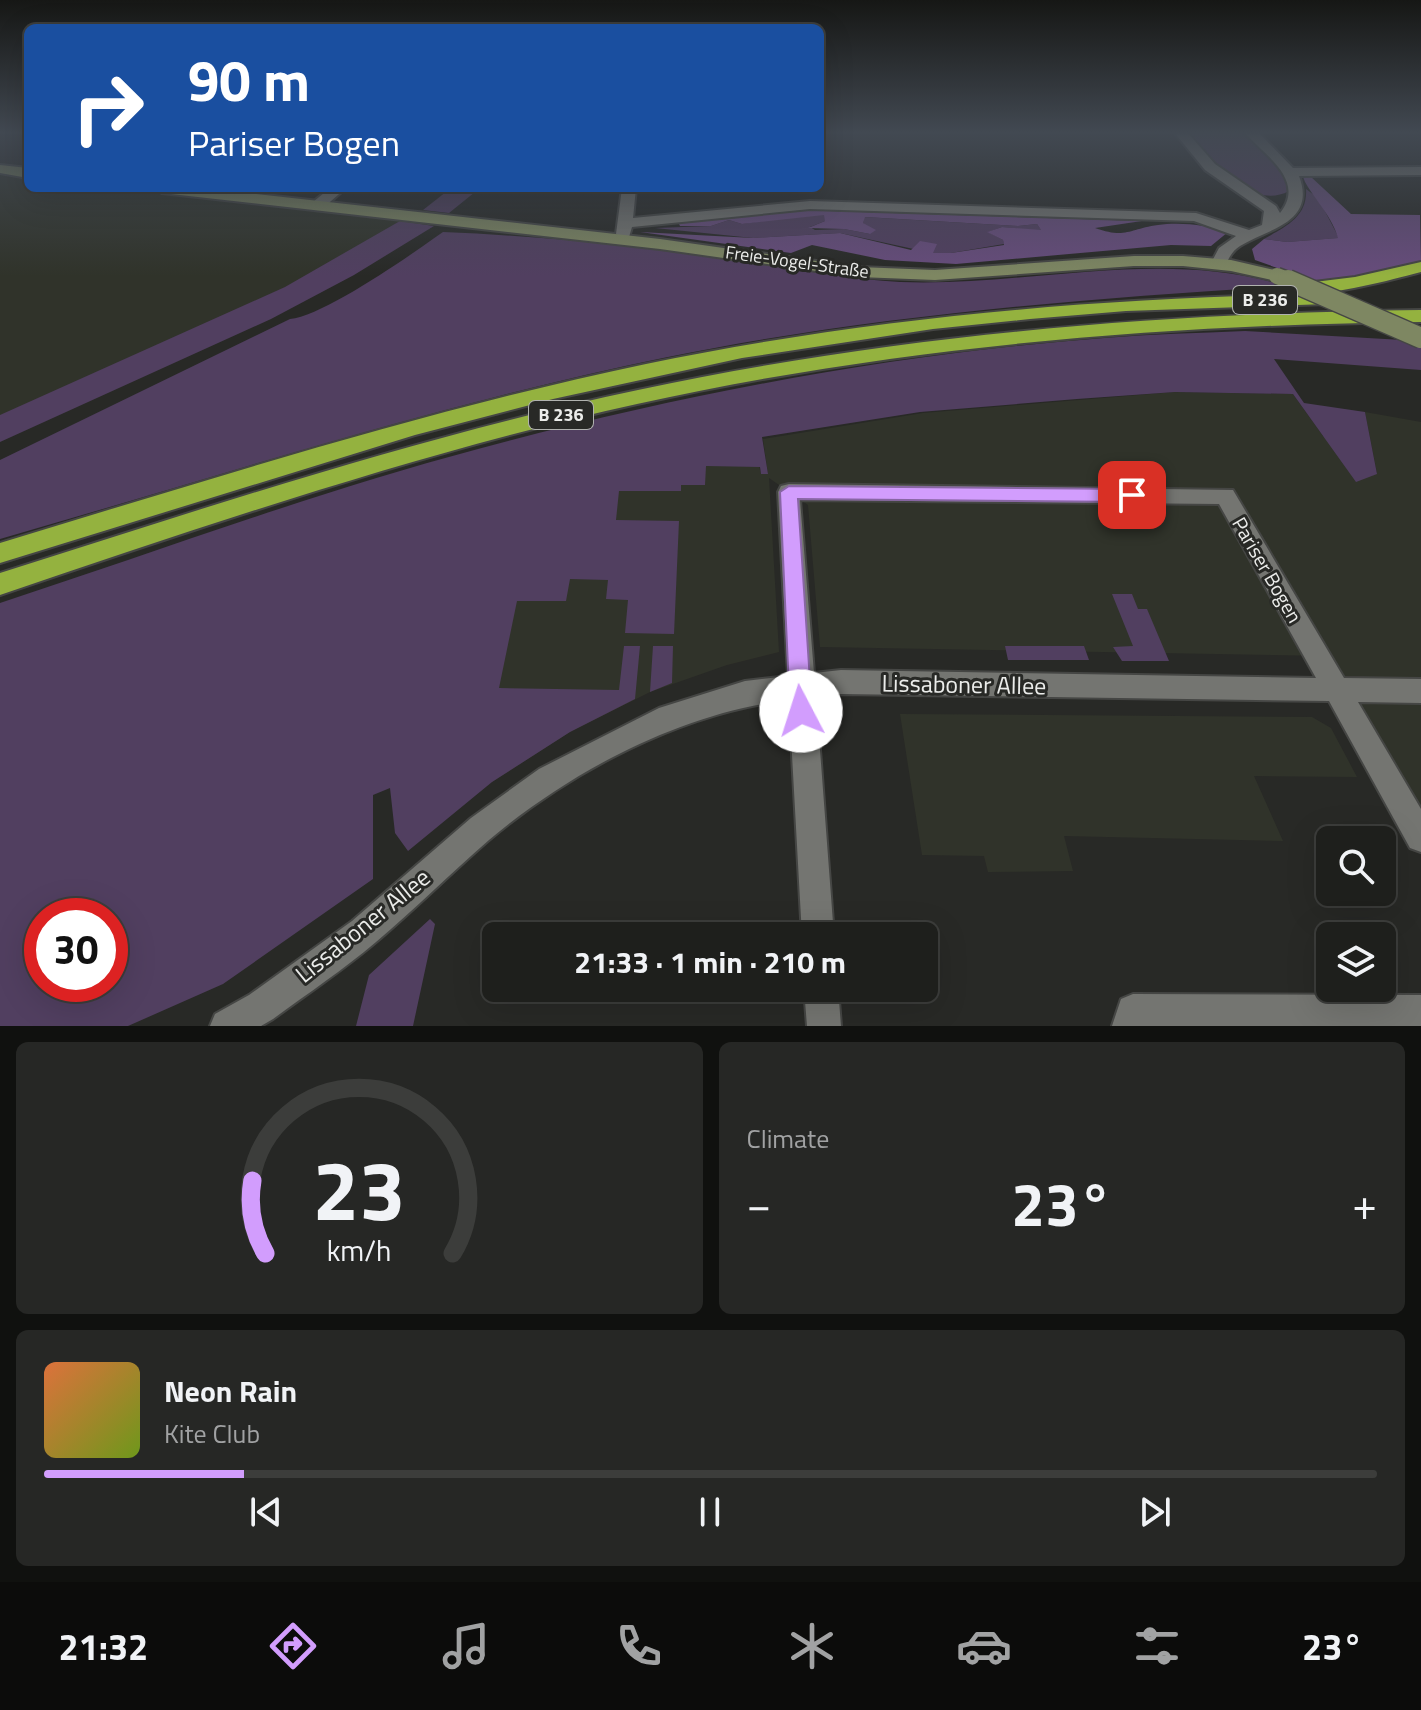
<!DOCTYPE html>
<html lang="en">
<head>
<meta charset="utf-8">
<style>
	body { margin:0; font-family:"Titillium Web",sans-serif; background:#262725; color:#f1f3f6; height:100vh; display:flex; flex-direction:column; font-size:30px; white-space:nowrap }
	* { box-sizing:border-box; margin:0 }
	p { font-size:26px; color:#a1a2a3 }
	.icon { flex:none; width:44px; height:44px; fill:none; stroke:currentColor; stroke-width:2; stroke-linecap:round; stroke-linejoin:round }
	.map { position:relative; height:1026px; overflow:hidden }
	.panel { display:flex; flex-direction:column; gap:16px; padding:16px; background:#10110f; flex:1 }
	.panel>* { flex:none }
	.banner { position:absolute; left:24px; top:24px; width:800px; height:168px; border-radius:12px; box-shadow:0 8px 32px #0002,0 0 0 2px #3c3d3b; background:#1a4fa0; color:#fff; overflow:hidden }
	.fabs { position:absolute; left:1316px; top:826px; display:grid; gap:16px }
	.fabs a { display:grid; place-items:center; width:80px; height:80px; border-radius:12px; background:#1e1f1c; box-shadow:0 8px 32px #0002,0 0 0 2px #3c3d3b; font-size:40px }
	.speed { position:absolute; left:24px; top:898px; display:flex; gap:16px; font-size:40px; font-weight:700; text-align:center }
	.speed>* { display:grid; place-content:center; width:104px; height:104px; border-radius:50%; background:#1e1f1c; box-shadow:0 8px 32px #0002,0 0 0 2px #3c3d3b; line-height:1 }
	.speed .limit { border:12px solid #d22; background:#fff; color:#111 }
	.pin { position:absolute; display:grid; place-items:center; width:68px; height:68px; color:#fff; margin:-34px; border-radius:16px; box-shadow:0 4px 12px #0006 }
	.me { position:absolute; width:88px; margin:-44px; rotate:355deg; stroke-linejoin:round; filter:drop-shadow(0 0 6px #0008) }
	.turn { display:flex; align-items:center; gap:28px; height:168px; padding:0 32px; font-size:36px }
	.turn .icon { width:104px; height:104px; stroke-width:2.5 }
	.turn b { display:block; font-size:56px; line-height:68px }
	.big { font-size:60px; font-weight:700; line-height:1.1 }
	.panel .widget { flex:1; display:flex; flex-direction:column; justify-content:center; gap:12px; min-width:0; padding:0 28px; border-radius:12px; background:#262725 }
	.panel .dial { align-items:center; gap:0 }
	.dial svg { height:208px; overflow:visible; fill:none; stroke:#3c3d3b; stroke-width:7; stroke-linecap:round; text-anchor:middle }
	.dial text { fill:#f1f3f6; stroke:none }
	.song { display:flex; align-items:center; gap:24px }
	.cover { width:96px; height:96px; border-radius:12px; background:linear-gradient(135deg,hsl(20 70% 55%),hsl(80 70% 35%)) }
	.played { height:8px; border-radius:4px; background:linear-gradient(90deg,#d29dfd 15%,#3c3d3b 15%) }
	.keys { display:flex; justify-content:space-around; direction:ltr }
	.heat { display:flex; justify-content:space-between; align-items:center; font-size:44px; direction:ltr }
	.panel .tiles { flex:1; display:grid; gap:16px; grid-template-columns:1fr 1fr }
	.widget:last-child { grid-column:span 2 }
	.trip { position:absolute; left:482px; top:922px; width:456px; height:80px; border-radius:12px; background:#1e1f1c; box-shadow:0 8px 32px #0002,0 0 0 2px #3c3d3b; font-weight:700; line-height:80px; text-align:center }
	.tabs { display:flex; height:128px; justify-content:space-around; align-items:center; background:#0c0c0b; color:#a1a2a3 }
	.tabs .icon { width:56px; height:56px }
	.tabs .active { color:#d29dfd }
	.tabs b { font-size:36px; color:#f1f3f6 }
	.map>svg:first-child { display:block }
	.built { fill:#30332a }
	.green { fill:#513f60; fill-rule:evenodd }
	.forest { fill:#674c7c }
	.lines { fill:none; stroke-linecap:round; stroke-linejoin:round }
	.street-casing { stroke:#454644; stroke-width:4 }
	.secondary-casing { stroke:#454644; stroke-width:4 }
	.highway-casing { stroke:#454644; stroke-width:4 }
	.street { fill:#747571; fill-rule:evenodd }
	.secondary { fill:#7e8762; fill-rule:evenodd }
	.highway { fill:#94b23f; fill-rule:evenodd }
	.secondary-bridge-far1-casing { stroke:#454644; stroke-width:19; stroke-linecap:butt }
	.secondary-bridge-casing { stroke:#454644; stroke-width:23; stroke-linecap:butt }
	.secondary-bridge-far1 { stroke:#7e8762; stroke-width:16 }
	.secondary-bridge { stroke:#7e8762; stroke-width:20 }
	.route { fill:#d29dfd; stroke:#8866a4; stroke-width:2 }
	.labels { text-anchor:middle; stroke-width:6; stroke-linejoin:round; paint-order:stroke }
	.far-street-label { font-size:18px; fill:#ebecea; stroke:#282926 }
	.shield { fill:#282926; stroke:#b0b2af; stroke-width:2 }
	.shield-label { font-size:18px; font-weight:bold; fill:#ebecea }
	.street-label { font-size:20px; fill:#ebecea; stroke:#282926 }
	.near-street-label { font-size:24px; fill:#ebecea; stroke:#282926 }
</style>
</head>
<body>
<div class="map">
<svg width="1421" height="1026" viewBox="0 0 1421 1026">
	<rect width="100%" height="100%" fill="#282926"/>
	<path class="built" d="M0,170L28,173V188H162L433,220L322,286L0,430Z
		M1175,392L1293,394L1323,436L1377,473L1365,412L1421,422V809L1328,656L820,647L808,505L769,478L779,652L727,665L650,692L570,732L492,782L472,525L754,446L761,474H768L763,439L923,413Z
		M900,714L1312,717L1331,728L1357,777L1254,776L1283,841L1064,836L1073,871L988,872L984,856L922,855Z"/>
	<path class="green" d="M1187,132H1246L1279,165L1289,191C1250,212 1209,158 1187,132Z
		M451,188H480L449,213L423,210Z
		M1306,189L1318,198L1339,238L1287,242L1264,239C1285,227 1308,217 1306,189Z
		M803,215H825V221L810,227L815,230L844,229L870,234L863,223L864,217L1018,226L1037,224L1042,231L1002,227L988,232L1003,240L1004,244L951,253H932L840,233L753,238L655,228L711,226L729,220L742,224Z
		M400,221L434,226L354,275L271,319L0,442V415L285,287Z
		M443,232C538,236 632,245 726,258C784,267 842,279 900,282C1028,287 1162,247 1286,286C1077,299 868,316 663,358C439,404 220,476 0,539V460L290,319C324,316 412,254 443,232Z
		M1245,331L1403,340L1421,348V370L1274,359L1304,403L1365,412L1377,474L1356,482L1293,394L1175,392L1077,399L920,412L762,437L768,474H761L760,467L706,466L705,485H681V491H619L616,520L679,521L674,634L625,633L628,600L606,599L608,580L570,579L566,601H517L499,688L619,690L624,646H640L635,699L570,732L492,782L408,851L395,833L390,788L373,795V879L223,984L128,1026H0V603C159,551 316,492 478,449C682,394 893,354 1104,338C1151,334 1198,333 1245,331ZM42,916H110V984H42Z
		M1112,594H1132L1138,609H1147L1169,661H1122L1113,647L1133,646Z
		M653,646H673L672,683L650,692Z
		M1005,646H1084L1089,660H1008Z
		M430,919L435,924L413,1026H356L369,975Z"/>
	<path class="forest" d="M1303,176H1310L1351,214L1420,215L1421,261L1360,277L1319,283L1255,260L1252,249L1264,239L1287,242L1338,238C1332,214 1305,189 1303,176Z
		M798,210L1142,221L1095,228C1126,239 1129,229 1158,225C1180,222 1208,225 1228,232L1211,246L1171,245L956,264L885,260L812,245L791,253L640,232L753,238L840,233L911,250L920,241L937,244L933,253H951L1004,245L1003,240L987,232L1002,227L1041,230L1037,224L1018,226L865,217L863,223L876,230L870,234L844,229L808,228L825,221L824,215L742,224L729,220L711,226H680L678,222Z"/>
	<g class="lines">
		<g class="street-casing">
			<path id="street" d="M1174,132H1187L1215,164L1276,206L1280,213C1307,180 1263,154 1244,132H1258L1293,168L1421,167V175L1299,176C1317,223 1267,229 1240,246C1232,251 1229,258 1225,266L1219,268L1211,263L1219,248L1236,236L1194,221L810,209L632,227L629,237L624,239L616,234L622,188H636L633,218L810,201L1196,213L1249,230L1262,225L1264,211L1205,170Z
				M330,188H346L323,208H313V202Z
				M789,484L1233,490L1344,678L1421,679V703L1358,702L1421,809V852L1410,848L1329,701L841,694L816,697L834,936H802L789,700C682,712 571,771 489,840C451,873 415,909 376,942C343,970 307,994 273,1019L261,1026H210L215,1014L249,995L352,921L471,818L539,769L659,708L745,681L788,676L778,492L781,486ZM800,500L1219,504L1316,678L841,670L814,673Z
				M804,988H838L841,1026H807Z
				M1133,994L1421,995V1026H1112L1121,999Z"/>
		</g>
		<g class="secondary-casing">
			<path id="secondary" d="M0,165L28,168V178L0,173Z
				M154,188H203L660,239L859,267L935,270L1134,256H1183L1231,260L1283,272L1286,276L1277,281L1231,271L1183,266H1134L935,280L859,277L660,249L162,193Z"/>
		</g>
		<g class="highway-casing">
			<path id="highway" d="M1421,262V272C1398,278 1304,304 1289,289L1298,284L1355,277Z
				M1319,294L1326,296L1328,300L1326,304L1126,311L1030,319L933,329L742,358L553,399L415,435L0,563V543C214,478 427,410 646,364C868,318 1093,298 1319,294Z
				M1421,310V322C1157,325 895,347 637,404C421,452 210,524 0,595V573C211,506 421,436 638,390C896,335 1158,313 1421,310Z"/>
		</g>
		<use href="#street" class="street"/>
		<use href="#secondary" class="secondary"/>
		<use href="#highway" class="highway"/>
		<g class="secondary-bridge-far1-casing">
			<path id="secondary-bridge-far1" d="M1277,276L1293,282"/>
		</g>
		<g class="secondary-bridge-casing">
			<path id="secondary-bridge" d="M1288,280L1421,338"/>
		</g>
		<use href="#secondary-bridge-far1" class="secondary-bridge-far1"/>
		<use href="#secondary-bridge" class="secondary-bridge"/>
	</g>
	<linearGradient id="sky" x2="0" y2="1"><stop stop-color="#161715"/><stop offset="0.48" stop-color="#424952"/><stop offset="1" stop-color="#424952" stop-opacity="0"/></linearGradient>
	<rect width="1421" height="276" fill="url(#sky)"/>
	<path class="route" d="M789,486L1132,489L1141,495L1132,502L798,499L812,711L809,718L801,721L794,718L790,711L780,492Z"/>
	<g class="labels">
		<g class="far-street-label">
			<text transform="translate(797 262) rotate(8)" y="6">Freie-Vogel-Straße</text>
		</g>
		<g class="shield">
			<rect x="1233" y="286" width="64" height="28" rx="6"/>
			<rect x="529" y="401" width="64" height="28" rx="6"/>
		</g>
		<g class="shield-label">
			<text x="1265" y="306">B 236</text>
			<text x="561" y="421">B 236</text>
		</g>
		<g class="street-label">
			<text transform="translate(1267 570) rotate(60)" y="7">Pariser Bogen</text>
		</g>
		<g class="near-street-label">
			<text transform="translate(964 685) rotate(1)" y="8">Lissaboner Allee</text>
			<text transform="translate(363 926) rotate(-39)" y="8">Lissaboner Allee</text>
		</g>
	</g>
</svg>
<div class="fabs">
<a><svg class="icon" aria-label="search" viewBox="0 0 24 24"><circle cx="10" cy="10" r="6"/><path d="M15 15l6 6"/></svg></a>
<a><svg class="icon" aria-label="layers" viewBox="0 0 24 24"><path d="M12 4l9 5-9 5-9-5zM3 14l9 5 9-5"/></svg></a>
</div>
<div class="speed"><div class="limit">30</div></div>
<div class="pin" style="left:1132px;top:495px;background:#d93025"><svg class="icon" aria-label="arrive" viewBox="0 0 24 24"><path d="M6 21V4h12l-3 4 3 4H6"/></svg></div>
<svg class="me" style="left:801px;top:711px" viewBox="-20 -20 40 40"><circle r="19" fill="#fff"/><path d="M0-13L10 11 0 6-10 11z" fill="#d29dfd"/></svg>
<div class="trip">21:33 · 1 min · 210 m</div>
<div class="banner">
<div class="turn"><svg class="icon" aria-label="right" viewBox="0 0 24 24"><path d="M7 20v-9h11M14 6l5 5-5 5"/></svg><div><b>90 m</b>Pariser Bogen</div></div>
</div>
</div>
<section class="panel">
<div class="tiles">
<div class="widget dial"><svg viewBox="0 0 100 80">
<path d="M14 69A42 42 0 1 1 86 69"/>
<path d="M14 69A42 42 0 0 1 9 41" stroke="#d29dfd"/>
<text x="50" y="56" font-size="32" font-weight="700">23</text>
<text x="50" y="72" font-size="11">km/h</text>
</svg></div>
<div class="widget"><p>Climate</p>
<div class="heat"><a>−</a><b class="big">23°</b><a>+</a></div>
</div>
<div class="widget">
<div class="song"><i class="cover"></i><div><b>Neon Rain</b><p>Kite Club</p></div></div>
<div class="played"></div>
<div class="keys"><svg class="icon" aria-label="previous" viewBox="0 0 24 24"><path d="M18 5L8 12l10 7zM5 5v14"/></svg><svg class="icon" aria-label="pause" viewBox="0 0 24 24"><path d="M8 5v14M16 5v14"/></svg><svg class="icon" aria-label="next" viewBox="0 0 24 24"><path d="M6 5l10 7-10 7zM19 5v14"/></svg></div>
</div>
</div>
</section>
<nav class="tabs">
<b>21:32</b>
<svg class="icon active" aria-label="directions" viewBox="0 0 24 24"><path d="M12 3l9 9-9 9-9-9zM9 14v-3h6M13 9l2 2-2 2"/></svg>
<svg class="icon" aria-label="music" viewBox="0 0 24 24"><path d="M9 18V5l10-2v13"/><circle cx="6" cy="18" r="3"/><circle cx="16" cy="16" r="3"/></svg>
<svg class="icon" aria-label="phone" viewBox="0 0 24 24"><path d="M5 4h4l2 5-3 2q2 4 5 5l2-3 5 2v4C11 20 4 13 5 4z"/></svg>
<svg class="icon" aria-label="climate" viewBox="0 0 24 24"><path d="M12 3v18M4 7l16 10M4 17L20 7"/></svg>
<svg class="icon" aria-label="car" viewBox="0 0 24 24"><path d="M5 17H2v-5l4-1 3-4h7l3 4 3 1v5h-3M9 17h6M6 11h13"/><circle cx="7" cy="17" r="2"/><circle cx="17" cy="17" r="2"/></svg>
<svg class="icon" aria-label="filters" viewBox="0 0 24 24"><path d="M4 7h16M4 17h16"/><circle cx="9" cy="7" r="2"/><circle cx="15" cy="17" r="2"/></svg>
<b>23°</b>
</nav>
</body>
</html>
